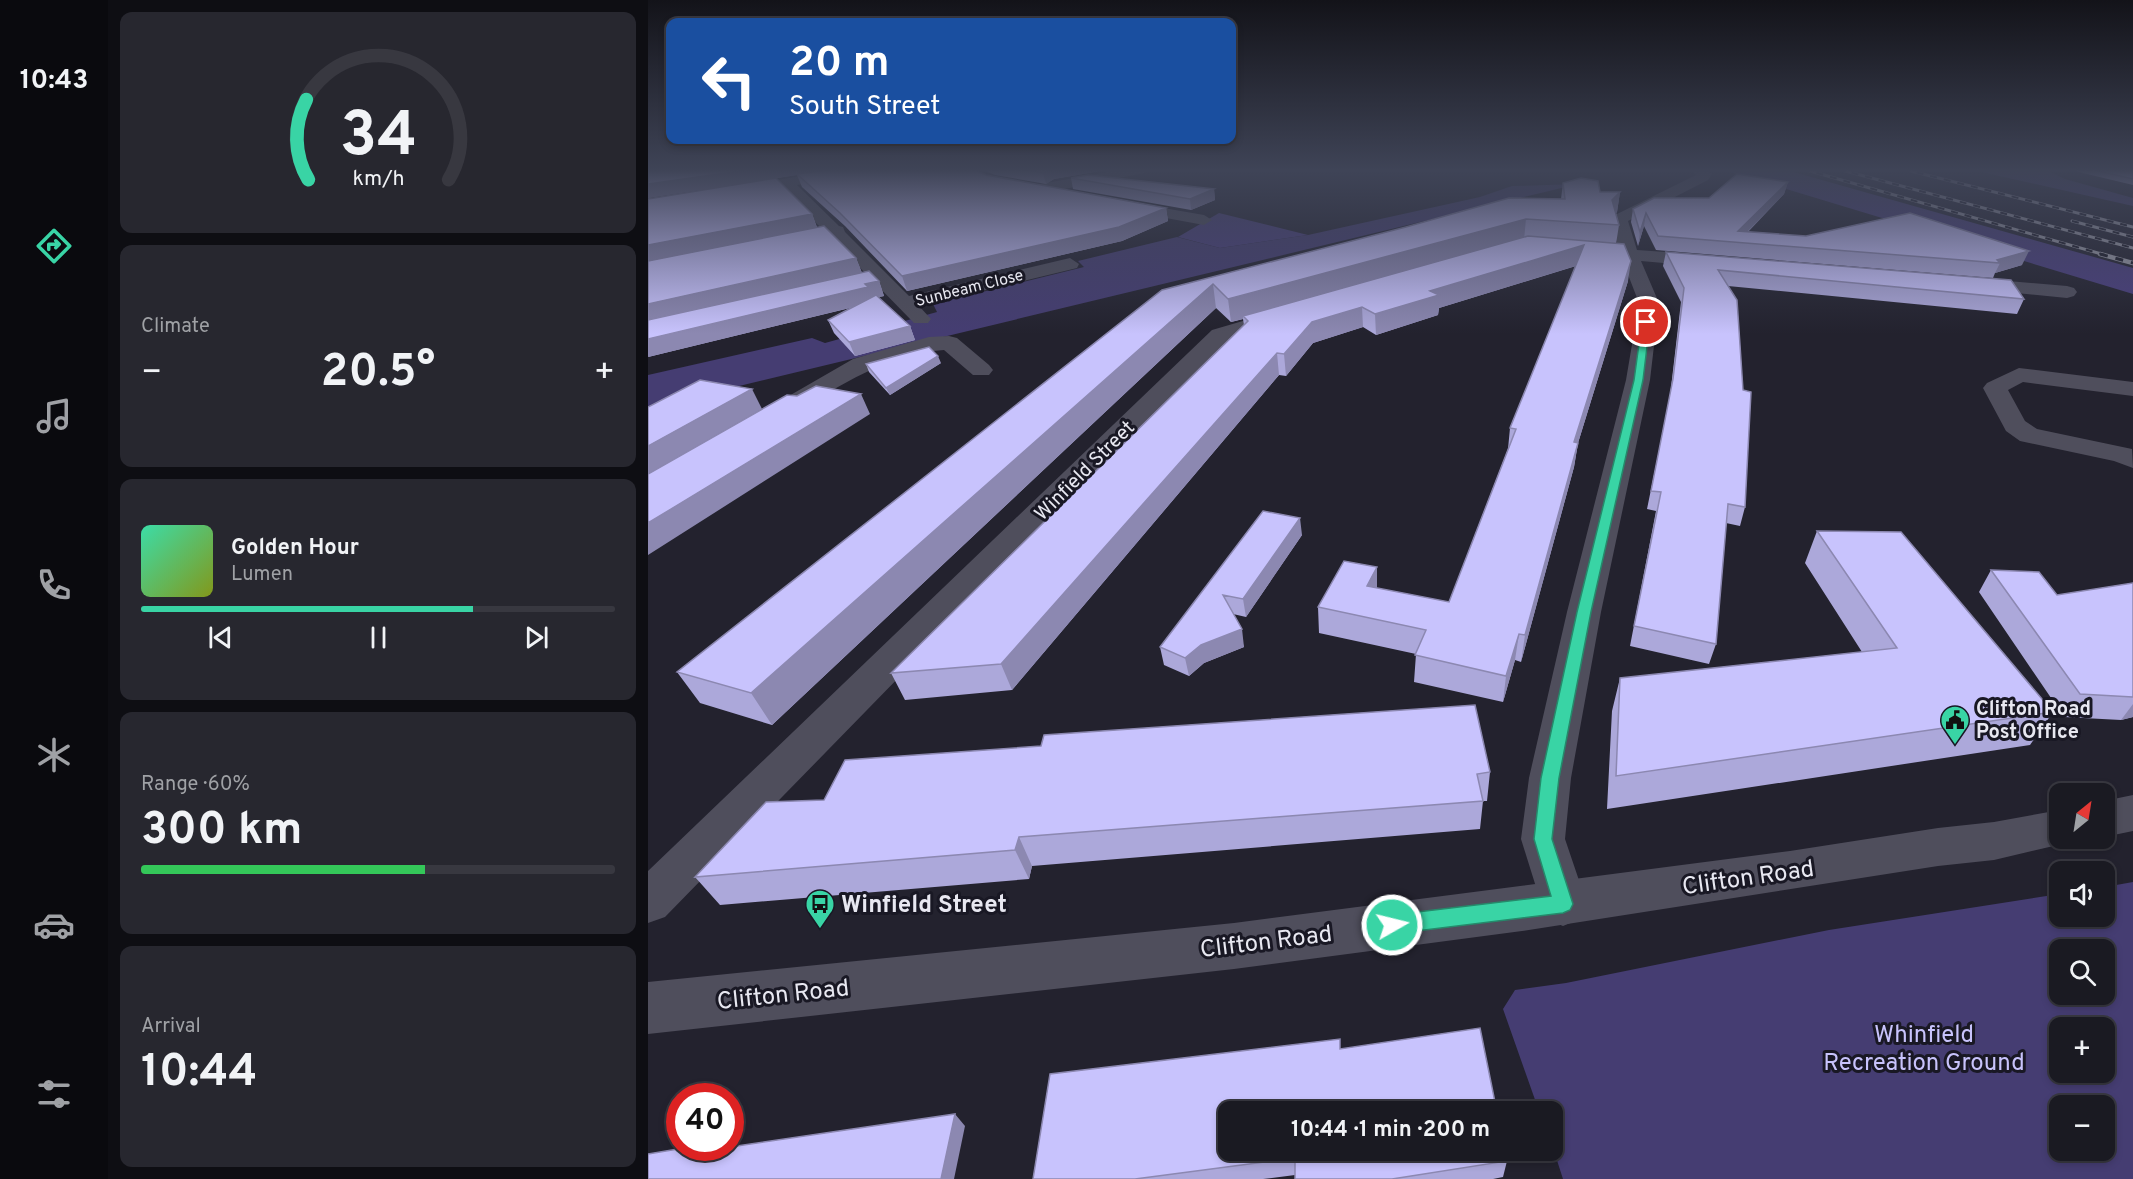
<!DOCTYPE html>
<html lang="en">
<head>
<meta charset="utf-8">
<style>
	body { margin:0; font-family:Overpass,sans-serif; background:#27272f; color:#f1f3f6; height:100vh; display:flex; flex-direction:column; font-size:22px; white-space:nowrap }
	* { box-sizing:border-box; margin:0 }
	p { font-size:20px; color:#9fa1a5 }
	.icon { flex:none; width:33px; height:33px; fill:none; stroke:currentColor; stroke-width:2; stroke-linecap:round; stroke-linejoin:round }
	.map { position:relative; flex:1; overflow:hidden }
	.side { display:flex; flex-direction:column; gap:12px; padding:12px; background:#0e0e13; width:540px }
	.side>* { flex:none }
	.top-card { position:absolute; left:18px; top:18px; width:570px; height:126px; border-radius:12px; box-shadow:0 3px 9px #0003,0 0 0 2px #383840; background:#1a4fa0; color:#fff; overflow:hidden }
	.needle { width:39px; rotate:30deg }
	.controls { position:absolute; left:1401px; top:783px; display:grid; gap:12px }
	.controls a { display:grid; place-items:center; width:66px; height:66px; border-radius:12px; background:#1a1a22; box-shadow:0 3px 9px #0003,0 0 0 2px #383840; font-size:30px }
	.speed { position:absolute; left:18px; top:1083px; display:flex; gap:12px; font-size:30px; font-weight:700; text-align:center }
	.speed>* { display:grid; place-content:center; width:78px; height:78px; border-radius:50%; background:#1a1a22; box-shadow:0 3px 9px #0003,0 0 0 2px #383840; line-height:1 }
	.speed .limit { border:9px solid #d22; background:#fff; color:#111 }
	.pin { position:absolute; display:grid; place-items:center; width:51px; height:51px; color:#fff; margin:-26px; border:3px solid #fff; border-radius:50%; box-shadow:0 2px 6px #0007 }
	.me { position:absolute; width:66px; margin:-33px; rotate:82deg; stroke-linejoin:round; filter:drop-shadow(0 0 4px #0008) }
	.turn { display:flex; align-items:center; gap:21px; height:126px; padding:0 24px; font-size:27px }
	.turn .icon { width:78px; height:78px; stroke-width:2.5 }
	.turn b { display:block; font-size:42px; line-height:51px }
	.big { font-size:45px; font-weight:700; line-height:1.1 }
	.side .card { flex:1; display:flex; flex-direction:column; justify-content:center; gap:9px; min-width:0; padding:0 21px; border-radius:12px; background:#27272f }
	.side .dial { align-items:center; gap:0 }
	.dial svg { height:156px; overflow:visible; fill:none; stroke:#383840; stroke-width:7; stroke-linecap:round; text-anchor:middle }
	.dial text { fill:#f1f3f6; stroke:none }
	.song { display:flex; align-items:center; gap:18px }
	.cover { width:72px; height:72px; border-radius:9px; background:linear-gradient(135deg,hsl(160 70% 55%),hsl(70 70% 35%)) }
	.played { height:6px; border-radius:3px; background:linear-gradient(90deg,#39d4a5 70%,#383840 70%) }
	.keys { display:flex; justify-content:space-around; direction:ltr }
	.heat { display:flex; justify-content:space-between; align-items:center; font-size:33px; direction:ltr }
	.charge { height:9px; border-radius:4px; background:linear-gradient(90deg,#34c759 60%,#383840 0) }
	.trip { position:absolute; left:570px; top:1101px; width:345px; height:60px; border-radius:12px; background:#1a1a22; box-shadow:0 3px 9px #0003,0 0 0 2px #383840; font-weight:700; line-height:60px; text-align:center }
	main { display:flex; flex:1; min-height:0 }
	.dock { display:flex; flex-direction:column; width:108px; justify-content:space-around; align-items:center; background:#0a0a0e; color:#9fa1a5 }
	.dock .icon { width:42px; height:42px }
	.dock .active { color:#39d4a5 }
	.dock b { font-size:27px; color:#f1f3f6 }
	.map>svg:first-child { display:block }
	.green { fill:#453d72; fill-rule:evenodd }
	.forest { fill:#4a3f7e }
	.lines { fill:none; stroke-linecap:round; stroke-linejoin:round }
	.street { fill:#4f4e5c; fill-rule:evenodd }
	.secondary { fill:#4f4e5c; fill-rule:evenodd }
	.rail-far1-casing { stroke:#9f9fa9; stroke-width:3 }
	.rail-casing { stroke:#9f9fa9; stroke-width:4.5 }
	.rail-far1 { stroke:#191824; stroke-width:2; stroke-dasharray:7; stroke-linecap:butt }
	.rail { stroke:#191824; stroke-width:3; stroke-dasharray:8; stroke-linecap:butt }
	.wall { fill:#aca8da }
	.shaded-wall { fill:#8c88b1 }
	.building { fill:#c8c3fd; stroke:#8c88b1; stroke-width:1.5 }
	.route { fill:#39d4a5; stroke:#258a6b; stroke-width:1.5 }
	.labels { text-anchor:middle; stroke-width:6; stroke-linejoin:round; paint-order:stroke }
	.far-street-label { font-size:16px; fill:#e8e8f1; stroke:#191824 }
	.street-label { font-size:20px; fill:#e8e8f1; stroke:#191824 }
	.poi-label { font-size:20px; font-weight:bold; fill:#e8e8f1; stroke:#191824; text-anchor:start }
	.near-street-label { font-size:24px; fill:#e8e8f1; stroke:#191824 }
	.near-poi-label { font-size:24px; font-weight:bold; fill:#e8e8f1; stroke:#191824; text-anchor:start }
	.near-park-label { font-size:24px; fill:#c8c3fc; stroke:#191824 }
</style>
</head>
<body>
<main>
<nav class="dock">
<b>10:43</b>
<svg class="icon active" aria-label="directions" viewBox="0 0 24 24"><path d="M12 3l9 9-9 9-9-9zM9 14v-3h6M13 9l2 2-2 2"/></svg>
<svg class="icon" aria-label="music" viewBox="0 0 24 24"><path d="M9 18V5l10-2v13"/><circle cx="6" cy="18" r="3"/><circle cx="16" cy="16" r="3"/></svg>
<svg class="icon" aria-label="phone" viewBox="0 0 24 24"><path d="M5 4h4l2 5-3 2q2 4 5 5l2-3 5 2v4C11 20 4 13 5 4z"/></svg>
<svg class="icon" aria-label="climate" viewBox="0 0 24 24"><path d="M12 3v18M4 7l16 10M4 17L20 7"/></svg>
<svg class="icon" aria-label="car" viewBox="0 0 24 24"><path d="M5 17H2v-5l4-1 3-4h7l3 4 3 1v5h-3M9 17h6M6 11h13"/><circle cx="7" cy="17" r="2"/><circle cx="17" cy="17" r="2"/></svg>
<svg class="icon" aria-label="filters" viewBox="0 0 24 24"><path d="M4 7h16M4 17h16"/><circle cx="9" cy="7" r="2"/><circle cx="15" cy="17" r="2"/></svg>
</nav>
<section class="side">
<div class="card dial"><svg viewBox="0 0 100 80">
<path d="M14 69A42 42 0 1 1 86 69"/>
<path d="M14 69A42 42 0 0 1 13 28" stroke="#39d4a5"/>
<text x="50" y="56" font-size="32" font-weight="700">34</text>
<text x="50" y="72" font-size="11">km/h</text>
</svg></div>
<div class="card"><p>Climate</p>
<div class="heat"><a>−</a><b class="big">20.5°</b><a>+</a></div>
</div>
<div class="card">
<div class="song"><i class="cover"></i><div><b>Golden Hour</b><p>Lumen</p></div></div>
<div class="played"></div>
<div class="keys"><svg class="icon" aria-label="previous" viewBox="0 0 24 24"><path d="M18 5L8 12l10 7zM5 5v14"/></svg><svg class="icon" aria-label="pause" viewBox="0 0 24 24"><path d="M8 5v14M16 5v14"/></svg><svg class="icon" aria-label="next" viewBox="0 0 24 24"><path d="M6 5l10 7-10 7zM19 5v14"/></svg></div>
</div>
<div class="card"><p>Range · 60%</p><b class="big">300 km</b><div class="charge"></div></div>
<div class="card"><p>Arrival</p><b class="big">10:44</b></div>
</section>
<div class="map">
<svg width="1485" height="1179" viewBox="0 0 1485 1179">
	<rect width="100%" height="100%" fill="#23222e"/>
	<path class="green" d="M1320,169H1396L1417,179L1485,198V206Z
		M930,184L0,408V375L164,338L177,343L289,312L285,304L436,267L430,261L529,237L572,248L660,235L832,197L864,186Z
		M1485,882V1179H915L905,1148L904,1112L891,1111L855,1009L867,990L918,983L1181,930L1411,894L1412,916H1456L1457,887ZM1412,950H1456V994H1412ZM1412,1028H1456V1072H1412ZM1412,1106H1456V1150H1412Z"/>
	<path class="forest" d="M1086,169H1135L1485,268V294L1079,171Z
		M571,213L660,235L572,248L530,237Z"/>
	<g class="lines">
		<path class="street" d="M199,169H230L223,173L149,185L191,226L195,227L197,232L261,296L422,258L431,264L429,268L271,306L283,319L280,323H266L182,237L138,246L132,245L129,241L132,237L174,229L134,188L0,210V200Z
			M476,169H503L496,173L387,195L379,190L387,185Z
			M1042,169H1058L1064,174L1060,180L980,221L989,250L1061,255L1070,261L1061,267L993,261L1011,303L1002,380L953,612L923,778L917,839L939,904L932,919L915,926L898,919L873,839L881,778L919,612L978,380L991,303L974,259L936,256L927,251L936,246L970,248L963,219L965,216L1048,175Z
			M475,201L556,215L564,220L556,225L469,209L467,206Z
			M1325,278L1419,286L1426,288L1429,292L1426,296L1419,298L1318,288L1315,284Z
			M636,309L643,311L646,315L643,319L580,340L17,917L0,923V871L564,330Z
			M301,336L309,338L341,365L345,370L341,375H325L296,350C240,353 192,386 145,414L136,416L127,414L124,409L127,404L205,359L281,337Z
			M1371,368L1485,382V396L1375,382L1360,390L1377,421L1389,429L1484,449L1485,468L1466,461L1372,441L1358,431L1335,388L1339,383Z"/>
		<path class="secondary" d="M1485,795V831L1456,837V801Z
			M1412,810V838H1429L1427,841L1346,860L1290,866L874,931L586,969L0,1034V982L586,923L1142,851L1290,828L1346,822Z"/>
		<g class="rail-far1-casing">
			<path id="rail-far1" d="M1155,169L1457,255
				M1190,169L1485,248
				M1255,169L1485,227
				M1424,221L1485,237"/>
		</g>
		<g class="rail-casing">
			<path id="rail" d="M1452,254L1485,263"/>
		</g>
		<use href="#rail-far1" class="rail-far1"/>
		<use href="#rail" class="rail"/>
	</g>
	<path class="wall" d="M0,169L338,175L518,208L520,221L474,241L259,291L197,226L154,187L149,175L0,198Z
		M333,169H464L406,179L398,184L347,175Z
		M1418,169H1485V185Z
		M423,178L566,189L567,200L543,210L425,189Z
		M1140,182L1136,194L1100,232L1374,265L1347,273L1345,278L1008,250L996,226L990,246L983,222L985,209L1061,198Z
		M915,183L952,192H972L969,212L968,213L971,225L968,244L980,281L930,443L926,467L873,662L867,660L855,702L766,682L768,654L671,633L670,607L729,588L801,602L860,449L862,428L928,266L791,308L790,315L728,335L715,327L665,343L638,376L631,375L364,690L257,700L243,673L596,325L595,319L583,322L568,308L124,725L52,703L29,672L514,290L913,199Z
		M164,214L169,227L208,258L214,273L231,281L236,296L230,297L262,326L267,340L207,356L186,333L180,320L202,308L0,357Z
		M1018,252L1376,299L1369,314L1080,286L1097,507L1092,526L1078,523L1068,644L1061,664L982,646L1008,511L999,509L1022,396L1033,302L1015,266Z
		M293,363L242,395L221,372L218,364Z
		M615,511L654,535L598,617L585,614L596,647L556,663L541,676L516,665L512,647Z
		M1169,531L1405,712L1382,745L959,809L964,711L972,678L1214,652L1157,563Z
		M1343,570L1409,595L1485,583V717L1473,720L1416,717L1331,592Z
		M842,772L839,801H835L832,829L384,866L381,879L72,905L47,877L176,800Z
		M692,1049L859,1161L855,1177L845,1179H647V1175L615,1179H385Z"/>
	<path class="shaded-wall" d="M106,169H187L0,198V184Z
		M401,169H464L406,179L398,184L395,173Z
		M1140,182L1136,194L1089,242L1090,231Z
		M566,189L567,200L543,210L542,199Z
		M972,192L969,212L961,220L964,200Z
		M518,208L520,221L474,241L259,291L254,276Z
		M998,213L996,226L990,246L992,232Z
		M164,214L169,228L0,261V245Z
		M878,219L876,240L595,316V319L583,322L580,299Z
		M936,245L934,264L791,308L790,315L728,335L727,314L782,291Z
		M1381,251L1374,265L1347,273L1352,263L1349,260Z
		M208,258L214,273L0,322V304Z
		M983,261L980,281L930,443L926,467L873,662L877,635L926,442Z
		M231,281L236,296L225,299L226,302L0,357V339Z
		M565,284L568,308L124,725L103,693Z
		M714,307L715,327L665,343L638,376L636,354L664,322Z
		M262,326L267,340L207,356L201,342Z
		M629,353L631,375L364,690L353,664Z
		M290,356L293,363L242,395L238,388Z
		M104,389L114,409L0,474V446Z
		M213,394L222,414L0,555V523Z
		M652,518L654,535L598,617L595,599Z
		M729,567V593L719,586Z
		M594,629L596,647L556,663L541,676L537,658L553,645Z
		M871,634L867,660L855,702L858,676Z
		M1485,704V717L1473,720Z
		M371,837L384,866L381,879L367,850Z
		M307,1114L317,1126L306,1179H293Z
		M36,1148H37L53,1159L34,1154Z"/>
	<path class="building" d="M0,169H106L0,184Z
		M187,169H325L338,175L518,208L471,227L254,276L192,213L149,174Z
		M373,169H401L395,173Z
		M1442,169H1485V179Z
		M1089,174L1140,182L1090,231L1158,236L1262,213L1381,251L1349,260L1352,263L1010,236L998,213L992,232L985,209L1006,198H1061Z
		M440,175L566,189L542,199L423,178Z
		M128,178L164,214L0,245V199Z
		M933,178L950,181L952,192H972L964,200L971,225L878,219L580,299L565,284L103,693L29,672L514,290L758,227L861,198L917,199L915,183Z
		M176,226L208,258L0,304V261Z
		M880,236L976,244L983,261L926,442L930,443L877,635L871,634L858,676L767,655L778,630L670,607L696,561L729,567L719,586L801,602L868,429L862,428L936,245L782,291L791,295L727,314L714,307L664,322L636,354L629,353L353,664L243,673L600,321L595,316Z
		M1018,252L1363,280L1376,299L1070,270L1089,300L1095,390L1103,392L1097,507L1080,504L1068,644L986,626L1013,492L1003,491L1025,379L1036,288Z
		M221,271L231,281L217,284L220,287L0,339V320Z
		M228,295L262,326L201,342L180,320Z
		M281,347L290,356L238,388L218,364Z
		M52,380L104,389L0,446V407Z
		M168,386L213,394L0,523V474L139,395L149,396Z
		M615,511L652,518L595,599L575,595L594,629L553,645L537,658L512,647Z
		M1169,531L1253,532L1405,712L968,776L972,678L1249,648Z
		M1343,570L1391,572L1409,595L1485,583V697L1432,694Z
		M827,705L842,772L829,774L835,801L371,837L367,850L47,877L118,802L176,800L197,760L393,746L396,735Z
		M832,1028L849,1112H580V1150H857L859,1161L744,1179H647V1158L487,1179H385L402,1074L692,1039V1049Z
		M307,1114L293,1179H0V1154L36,1148L34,1154Z"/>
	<linearGradient id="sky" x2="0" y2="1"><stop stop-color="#131319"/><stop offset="0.51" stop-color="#3f4457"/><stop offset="1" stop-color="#3f4457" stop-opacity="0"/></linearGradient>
	<rect width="1485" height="334" fill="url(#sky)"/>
	<path class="route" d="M998,319L1002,322L995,380L943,612L911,778L904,839L925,904L922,910L915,913L744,934L737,931L734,925L737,918L744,915L903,896L886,839L893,778L929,612L986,380L994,322Z"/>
	<defs>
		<g id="civic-pin" transform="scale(1.5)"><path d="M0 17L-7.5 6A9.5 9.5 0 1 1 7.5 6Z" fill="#39d4a5" stroke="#191824"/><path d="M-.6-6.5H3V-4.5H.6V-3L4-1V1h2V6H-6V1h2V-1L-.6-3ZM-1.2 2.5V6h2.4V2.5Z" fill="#111"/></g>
		<g id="bus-pin" transform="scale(1.5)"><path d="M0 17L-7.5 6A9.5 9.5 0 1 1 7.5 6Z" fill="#39d4a5" stroke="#191824"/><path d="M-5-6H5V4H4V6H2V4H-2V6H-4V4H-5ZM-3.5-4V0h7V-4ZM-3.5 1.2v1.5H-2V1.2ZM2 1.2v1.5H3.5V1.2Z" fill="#111"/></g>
	</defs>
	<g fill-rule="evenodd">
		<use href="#civic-pin" x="1307" y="720"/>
		<use href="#bus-pin" x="172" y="904"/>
	</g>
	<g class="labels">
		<g class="far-street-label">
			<text transform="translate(321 287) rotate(-14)" y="6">Sunbeam Close</text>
		</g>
		<g class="street-label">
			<text transform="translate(436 470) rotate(-45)" y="7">Winfield Street</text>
		</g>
		<g class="poi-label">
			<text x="1328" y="715">Clifton Road<tspan x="1328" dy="23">Post Office</tspan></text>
		</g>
		<g class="near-street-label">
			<text transform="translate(1100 877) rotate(-8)" y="8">Clifton Road</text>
			<text transform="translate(618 941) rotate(-7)" y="8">Clifton Road</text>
			<text transform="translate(135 994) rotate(-6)" y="8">Clifton Road</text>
		</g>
		<g class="near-poi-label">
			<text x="193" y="912">Winfield Street</text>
		</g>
		<g class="near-park-label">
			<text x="1276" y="1042">Whinfield<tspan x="1276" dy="28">Recreation Ground</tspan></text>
		</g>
	</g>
</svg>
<div class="controls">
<a><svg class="needle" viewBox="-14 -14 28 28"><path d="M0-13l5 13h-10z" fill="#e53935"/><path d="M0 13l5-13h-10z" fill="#9fa1a5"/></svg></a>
<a><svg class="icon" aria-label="sound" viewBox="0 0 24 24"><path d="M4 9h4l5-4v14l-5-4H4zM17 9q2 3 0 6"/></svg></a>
<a><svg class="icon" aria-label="search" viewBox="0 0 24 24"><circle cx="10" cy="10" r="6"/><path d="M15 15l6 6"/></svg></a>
<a>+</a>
<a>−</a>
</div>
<div class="speed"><div class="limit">40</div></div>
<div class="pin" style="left:998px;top:322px;background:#d93025"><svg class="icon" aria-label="arrive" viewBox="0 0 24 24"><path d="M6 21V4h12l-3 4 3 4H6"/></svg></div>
<svg class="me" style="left:744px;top:925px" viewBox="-20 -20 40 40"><circle r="17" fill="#39d4a5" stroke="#fff" stroke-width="3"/><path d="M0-11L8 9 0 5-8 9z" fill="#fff"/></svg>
<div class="trip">10:44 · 1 min · 200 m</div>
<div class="top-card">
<div class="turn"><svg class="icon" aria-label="left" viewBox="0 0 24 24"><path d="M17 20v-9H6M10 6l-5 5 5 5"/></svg><div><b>20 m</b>South Street</div></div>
</div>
</div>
</main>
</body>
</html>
